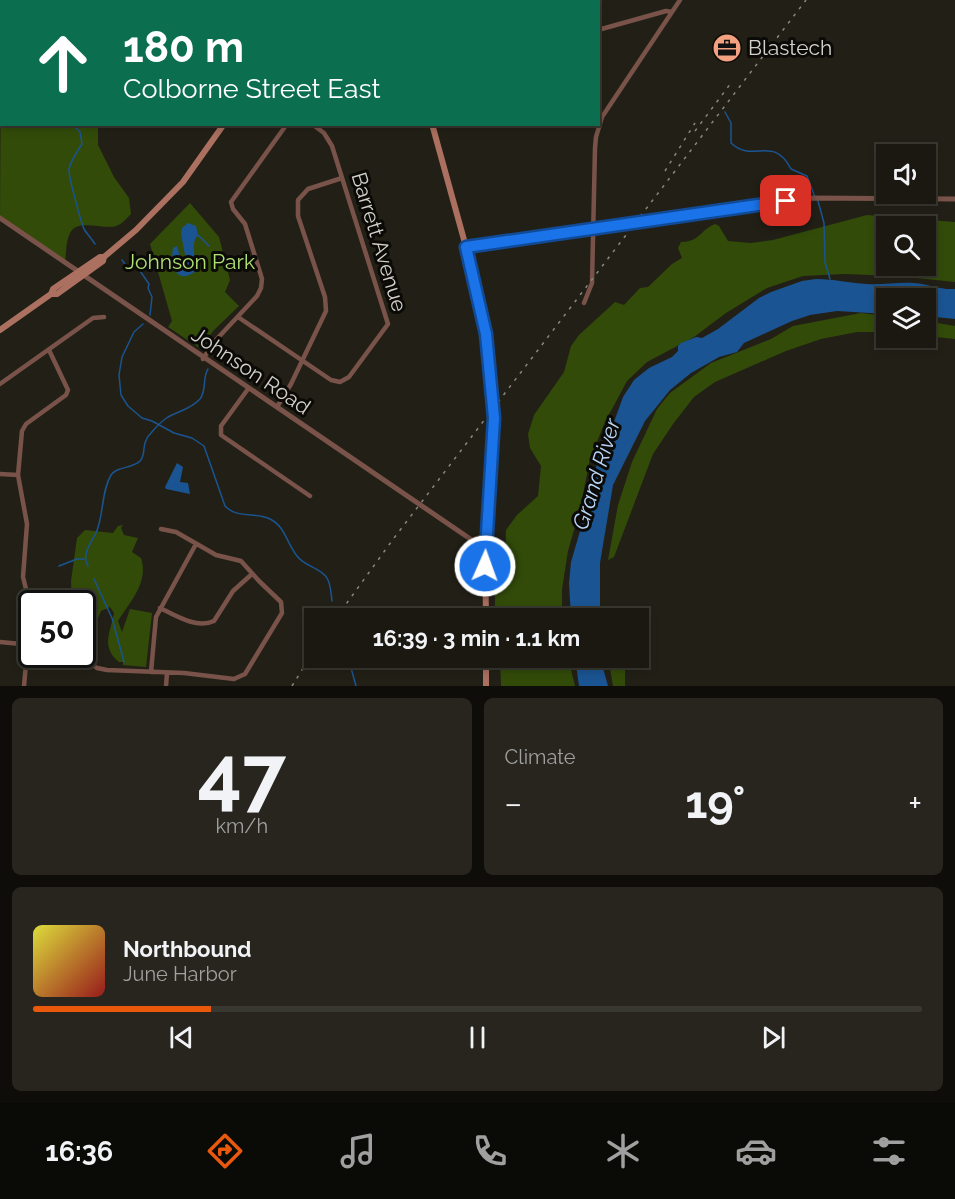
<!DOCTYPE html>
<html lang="en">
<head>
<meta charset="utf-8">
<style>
	body { margin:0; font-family:Raleway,sans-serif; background:#27251e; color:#f1f3f6; height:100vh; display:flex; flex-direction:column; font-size:22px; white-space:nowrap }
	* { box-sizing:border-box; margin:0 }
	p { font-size:20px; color:#9fa09f }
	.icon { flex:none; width:33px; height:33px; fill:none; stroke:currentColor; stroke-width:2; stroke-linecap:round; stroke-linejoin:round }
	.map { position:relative; height:686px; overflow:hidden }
	.details { display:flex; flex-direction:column; gap:12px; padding:12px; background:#0e0d09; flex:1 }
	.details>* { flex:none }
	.banner { position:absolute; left:0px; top:0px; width:600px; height:126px; box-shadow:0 3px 9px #0003,0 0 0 2px #383730; background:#0b6e4f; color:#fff; overflow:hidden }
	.controls { position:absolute; left:876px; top:144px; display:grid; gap:12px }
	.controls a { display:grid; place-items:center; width:60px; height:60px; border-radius:0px; background:#1a1810; box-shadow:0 3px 9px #0003,0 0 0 2px #383730; font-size:30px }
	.speed { position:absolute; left:18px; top:590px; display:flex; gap:12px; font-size:30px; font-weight:700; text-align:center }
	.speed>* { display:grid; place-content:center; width:78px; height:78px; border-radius:50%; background:#1a1810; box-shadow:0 3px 9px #0003,0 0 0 2px #383730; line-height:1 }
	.speed .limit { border:3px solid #111; border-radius:9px; background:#fff; color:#111 }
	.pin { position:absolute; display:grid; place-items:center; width:51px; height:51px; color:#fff; margin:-26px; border-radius:12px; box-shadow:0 3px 9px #0006 }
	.me { position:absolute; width:66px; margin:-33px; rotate:2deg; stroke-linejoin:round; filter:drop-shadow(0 0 4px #0008) }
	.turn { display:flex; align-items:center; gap:21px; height:126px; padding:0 24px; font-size:27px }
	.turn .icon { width:78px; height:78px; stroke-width:2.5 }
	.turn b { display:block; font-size:42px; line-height:51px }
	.big { font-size:45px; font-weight:700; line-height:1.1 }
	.details .tile { flex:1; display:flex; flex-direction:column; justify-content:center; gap:9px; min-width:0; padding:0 21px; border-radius:9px; background:#27251e }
	.details .dial { align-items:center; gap:0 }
	.dial b { font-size:78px; line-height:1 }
	.song { display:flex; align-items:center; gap:18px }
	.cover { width:72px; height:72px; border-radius:9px; background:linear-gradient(135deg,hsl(60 70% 55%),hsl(0 70% 35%)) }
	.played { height:6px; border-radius:3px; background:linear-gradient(90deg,#ea580c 20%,#383730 20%) }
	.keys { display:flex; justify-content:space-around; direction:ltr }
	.heat { display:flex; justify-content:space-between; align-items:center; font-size:33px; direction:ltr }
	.details .tiles { flex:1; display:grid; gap:12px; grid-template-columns:1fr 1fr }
	.tile:last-child { grid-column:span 2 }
	.trip { position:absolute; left:304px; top:608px; width:345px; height:60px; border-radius:0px; background:#1a1810; box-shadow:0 3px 9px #0003,0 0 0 2px #383730; font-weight:700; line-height:60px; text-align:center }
	.tab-bar { display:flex; height:96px; justify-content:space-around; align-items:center; background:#0a0a06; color:#9fa09f }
	.tab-bar .icon { width:42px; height:42px }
	.tab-bar .selected { color:#ea580c }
	.tab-bar b { font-size:27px; color:#f1f3f6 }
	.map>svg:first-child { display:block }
	.green { fill:#324b09; fill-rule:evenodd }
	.water { fill:#1a5492 }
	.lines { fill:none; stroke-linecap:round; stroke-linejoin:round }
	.stream { stroke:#1a5492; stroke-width:1.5 }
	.minor { stroke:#795349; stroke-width:4.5 }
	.tertiary { stroke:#795349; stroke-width:5 }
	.secondary { stroke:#ab705f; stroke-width:6 }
	.rail { stroke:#898880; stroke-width:1.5; stroke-dasharray:3 6; stroke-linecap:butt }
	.route-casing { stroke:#114b97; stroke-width:15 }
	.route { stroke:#1a73e8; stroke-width:10 }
	.labels { text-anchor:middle; stroke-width:6; stroke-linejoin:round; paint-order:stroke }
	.poi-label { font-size:21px; fill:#d2d1cb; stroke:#0b0a06; text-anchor:start }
	.street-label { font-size:21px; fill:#d2d1cb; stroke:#0b0a06 }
	.park-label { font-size:21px; fill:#b0e174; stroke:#0b0a06 }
	.water-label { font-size:22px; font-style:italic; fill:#b9d7fb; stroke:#0b0a06 }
</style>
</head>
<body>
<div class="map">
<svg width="955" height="686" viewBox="0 0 955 686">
	<rect width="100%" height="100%" fill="#222016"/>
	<path class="green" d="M1,38L2,124L98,125V145L114,177L129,198L131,214C127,218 121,225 116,226C104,230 77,218 70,233C66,241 66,254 65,263L0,218Z
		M190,203L219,237L230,280L225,292L239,306L213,331L201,349L168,327L172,321L150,244Z
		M867,215L955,222V282L896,276L844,274L803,276L767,288L726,313L694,337L647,362L627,381L605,422L590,459L580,509L568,551L562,589V618H495V576L505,558L506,530L517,515L538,496L541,466L530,448L528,434L534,415L564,372L571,346L579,335L615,302L624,305L640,288L648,287L672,264L682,258L678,248L681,242C700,242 700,230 715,224L719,226L728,241L751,243L773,240ZM886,226H926V266H886Z
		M861,313L886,316V332H857L821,339L786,351L715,382L694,397L673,424L653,454L614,557L608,560L618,505L632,462L657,409L670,393L711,363L771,339L793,326Z
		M926,321L955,326V339L926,336Z
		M123,525L121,528L124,535L138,538L132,552L141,558C149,582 130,602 118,621L122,632L130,609L152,613L146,667L123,665V662H119C100,647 111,631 114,613L110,607L101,611L96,623L83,616L82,603H72L71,581L77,538L85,530L113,533L118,526Z
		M500,657H568L575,686H501Z
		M608,657H617L625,669V686H613Z"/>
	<path class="water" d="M188,223L196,226L198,235C189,245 197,259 196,271C176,286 170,265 173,248L177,246L183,268H186L187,265L181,234L182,228Z
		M816,279C834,279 849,283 867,284C882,285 898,282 914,283C928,284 940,290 955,289V319L926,316V298H886V314L837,311L810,315L792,321L744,343L737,352L719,357L691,373L670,390L645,421L613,485L600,563V618H571L569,583L571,562L590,497L601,444L614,422L623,397L634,380L649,368L672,357L678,351V346L681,343L696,337L702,338L718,329L759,298L771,292L802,281Z
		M177,463L183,467L180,482L188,483L190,494L166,489L165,487Z
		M575,657H602L603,668L608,686H579Z"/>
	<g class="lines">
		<path class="stream" d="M40,0V2
			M217,2L218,0
			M725,112L731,123V143C753,164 773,134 791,169L807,176L815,197
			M72,124L80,132L82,144C77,152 71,160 69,169C68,175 81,222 84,229C87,234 92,239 95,244
			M818,201L824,223L825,262L830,279
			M198,235L209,246
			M122,260L127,267L138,268L149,284L148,288L152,297L150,315
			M143,324L134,332L122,357L119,375L121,395L128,406L142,418L152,421L174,433L192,438L204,446L225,506C237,519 256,512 270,519C285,526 287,544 297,556C305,567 320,567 327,578C331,585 331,594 332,601
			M59,566L77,559H84
			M88,566C81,555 91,543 96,533C104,515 101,492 111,475C117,466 132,469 140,461C147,454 140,444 151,433C156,427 162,421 168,417C179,411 191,409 200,399C207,390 202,378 208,369
			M94,579L112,618L124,662
			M348,657L356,686"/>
		<path class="minor" d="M598,30L666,11L672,12
			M584,303L592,283L595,148L596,137L602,117L680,0
			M238,317L331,380L340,382L349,377L388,324L332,146L324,133L312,124
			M203,359L214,342L257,296L261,288L262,279L259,269L245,224L233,209L231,202L287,124
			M0,384L93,318L104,317
			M248,389L221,426V435L310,496
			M277,407L291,384L326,311L325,297L298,216V200L308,189L342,178
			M0,474L18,475
			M160,608C176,616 197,629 214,621L233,591L252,574
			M0,642L32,645
			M76,654L97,668L107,670L184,673L234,679L245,674L282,613L281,602L259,581L241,561L216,555L176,532L161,529
			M151,672L156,617L196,544
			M24,686L31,609L23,577L27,524L18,475L22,431L26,424L66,395L68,390L49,350
			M166,686L167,673"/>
		<path class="tertiary" d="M0,218L485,549
			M466,247L807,198L955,199"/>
		<path class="secondary" d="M399,0L400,2
			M313,2L314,0
			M432,124L466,247L486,334L494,418L485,549L486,618
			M51,294H57L103,261L104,257L136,230L183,182L224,124
			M0,330L51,294L53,289L100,257H104
			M486,657V686"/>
		<path class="rail" d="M695,131L731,83
			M665,171L695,123
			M336,618L394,538L806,0
			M292,686L315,649"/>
	</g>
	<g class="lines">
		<g class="route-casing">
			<path id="route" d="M485,566L494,418L486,334L466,247L786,201"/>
		</g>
		<use href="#route" class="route"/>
	</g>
	<defs>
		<g id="office-disc" transform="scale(1.5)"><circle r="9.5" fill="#f2a07f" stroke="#0b0a06"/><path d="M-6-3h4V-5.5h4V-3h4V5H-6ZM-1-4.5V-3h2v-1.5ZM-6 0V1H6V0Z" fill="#111"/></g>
	</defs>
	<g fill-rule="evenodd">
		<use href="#office-disc" x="727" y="48"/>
	</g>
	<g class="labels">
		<g class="poi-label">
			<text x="748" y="55">Blastech</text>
		</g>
		<g class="street-label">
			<text transform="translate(379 242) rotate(73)" y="7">Barrett Avenue</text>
			<text transform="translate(251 371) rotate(34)" y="7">Johnson Road</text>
		</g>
		<g class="park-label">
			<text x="190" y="269">Johnson Park</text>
		</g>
		<g class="water-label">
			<text transform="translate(596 474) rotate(-73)" y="8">Grand River</text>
		</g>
	</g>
</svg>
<div class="controls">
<a><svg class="icon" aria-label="sound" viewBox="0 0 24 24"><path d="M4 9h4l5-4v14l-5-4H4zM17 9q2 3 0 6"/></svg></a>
<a><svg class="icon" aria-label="search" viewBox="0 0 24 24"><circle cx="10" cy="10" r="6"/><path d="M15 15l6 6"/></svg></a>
<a><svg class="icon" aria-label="layers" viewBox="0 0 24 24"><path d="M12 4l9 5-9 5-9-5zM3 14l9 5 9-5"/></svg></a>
</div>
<div class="speed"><div class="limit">50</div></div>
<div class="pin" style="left:786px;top:201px;background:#d93025"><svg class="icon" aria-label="arrive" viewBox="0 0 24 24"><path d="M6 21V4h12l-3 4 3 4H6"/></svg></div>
<svg class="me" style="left:485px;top:566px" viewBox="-20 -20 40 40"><circle r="17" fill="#1a73e8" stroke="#fff" stroke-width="3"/><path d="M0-11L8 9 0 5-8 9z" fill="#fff"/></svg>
<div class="trip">16:39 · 3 min · 1.1 km</div>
<div class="banner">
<div class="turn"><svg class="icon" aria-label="ahead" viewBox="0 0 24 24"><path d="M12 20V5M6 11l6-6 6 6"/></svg><div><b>180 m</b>Colborne Street East</div></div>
</div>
</div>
<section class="details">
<div class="tiles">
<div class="tile dial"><b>47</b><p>km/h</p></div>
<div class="tile"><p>Climate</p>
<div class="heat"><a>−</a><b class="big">19°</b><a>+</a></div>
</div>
<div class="tile">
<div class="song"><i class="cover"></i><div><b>Northbound</b><p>June Harbor</p></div></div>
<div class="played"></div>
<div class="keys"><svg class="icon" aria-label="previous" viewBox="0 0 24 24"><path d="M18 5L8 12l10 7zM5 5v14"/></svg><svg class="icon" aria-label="pause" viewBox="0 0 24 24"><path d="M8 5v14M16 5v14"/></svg><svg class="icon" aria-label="next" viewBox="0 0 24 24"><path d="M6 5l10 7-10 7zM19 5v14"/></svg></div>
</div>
</div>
</section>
<nav class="tab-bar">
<b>16:36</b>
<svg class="icon selected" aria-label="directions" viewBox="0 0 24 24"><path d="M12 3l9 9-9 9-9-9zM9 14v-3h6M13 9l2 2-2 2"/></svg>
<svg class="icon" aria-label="music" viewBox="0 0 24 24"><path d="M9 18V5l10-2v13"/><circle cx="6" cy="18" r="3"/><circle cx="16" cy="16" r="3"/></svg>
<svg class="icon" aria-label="phone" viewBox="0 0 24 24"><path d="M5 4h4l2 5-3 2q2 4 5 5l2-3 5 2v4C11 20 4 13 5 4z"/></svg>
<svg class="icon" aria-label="climate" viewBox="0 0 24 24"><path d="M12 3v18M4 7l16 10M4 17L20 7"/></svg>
<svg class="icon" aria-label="car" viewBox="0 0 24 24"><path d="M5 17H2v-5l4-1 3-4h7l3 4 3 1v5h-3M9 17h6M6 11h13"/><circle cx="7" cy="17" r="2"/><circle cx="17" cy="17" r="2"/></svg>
<svg class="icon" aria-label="filters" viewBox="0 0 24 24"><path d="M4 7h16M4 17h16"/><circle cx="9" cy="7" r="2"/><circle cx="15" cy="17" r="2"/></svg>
</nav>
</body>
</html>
